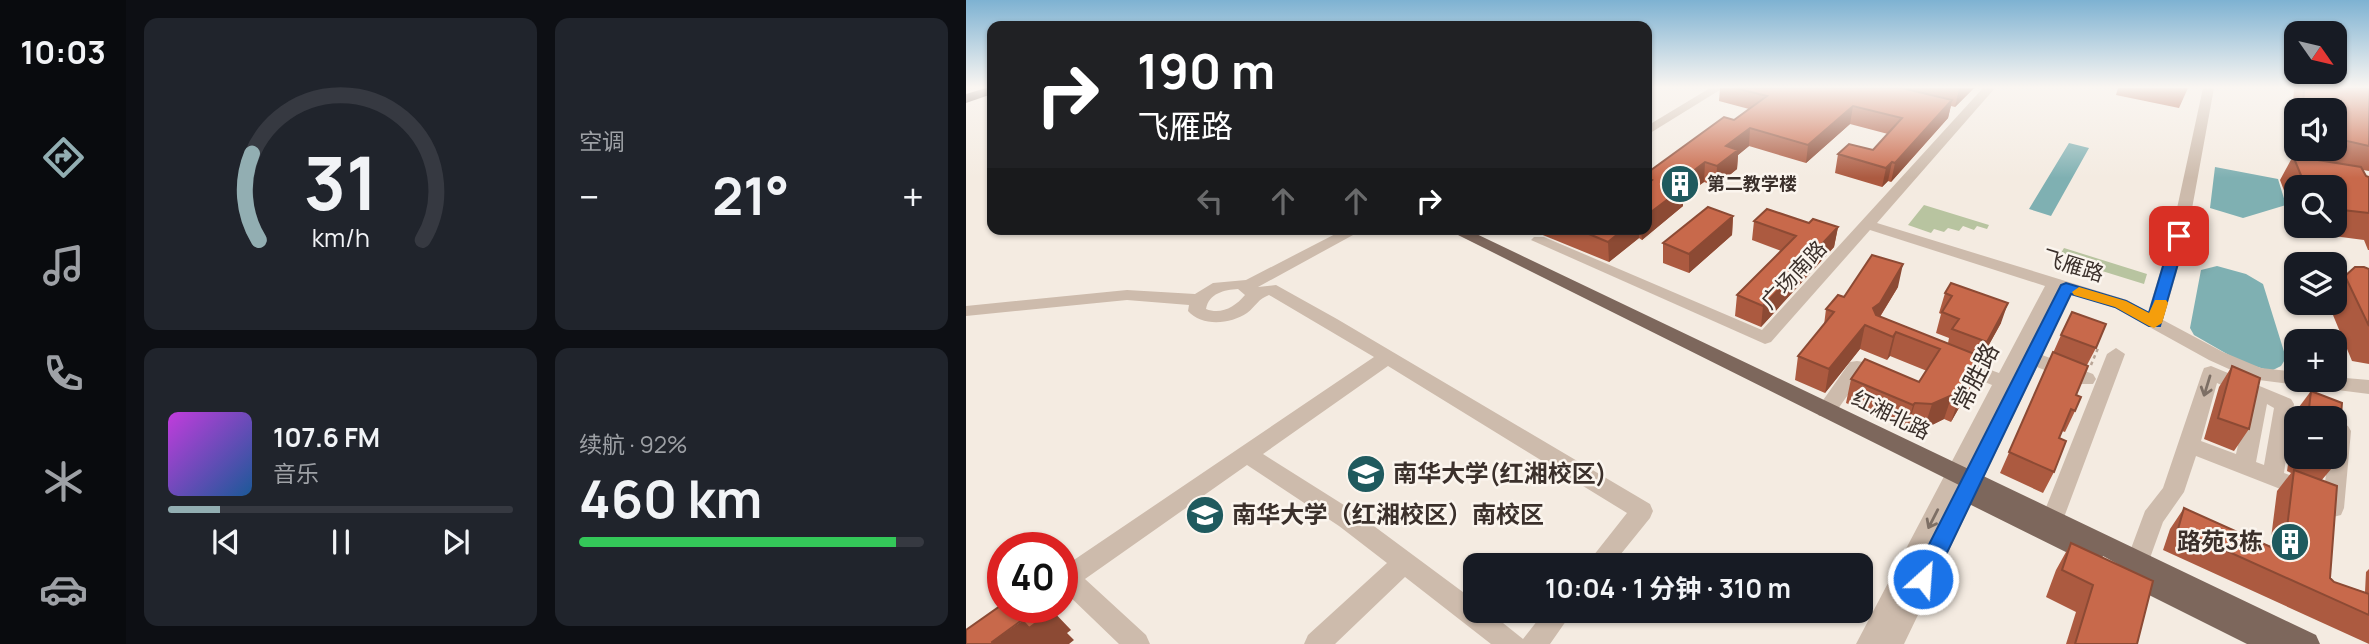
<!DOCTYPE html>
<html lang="zh">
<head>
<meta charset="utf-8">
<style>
	body { margin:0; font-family:Manrope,"Noto Sans SC",sans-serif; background:#20242c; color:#f1f3f6; height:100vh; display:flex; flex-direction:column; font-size:26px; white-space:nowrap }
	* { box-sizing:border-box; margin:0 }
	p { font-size:23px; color:#9ea1a6 }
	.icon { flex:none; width:38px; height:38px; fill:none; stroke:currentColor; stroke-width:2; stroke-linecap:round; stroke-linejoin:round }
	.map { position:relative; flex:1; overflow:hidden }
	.drawer { display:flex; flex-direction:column; gap:18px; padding:18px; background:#0d0f14; width:840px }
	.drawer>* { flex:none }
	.top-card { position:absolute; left:21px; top:21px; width:665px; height:214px; border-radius:14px; box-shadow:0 2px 5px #0004; background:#202124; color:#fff; overflow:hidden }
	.needle { width:46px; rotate:124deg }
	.fabs { position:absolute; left:1318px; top:21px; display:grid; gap:14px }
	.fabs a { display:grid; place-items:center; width:63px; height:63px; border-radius:14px; background:#171b24; box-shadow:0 2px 5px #0004; font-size:35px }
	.speed { position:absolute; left:21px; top:532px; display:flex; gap:14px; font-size:35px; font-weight:700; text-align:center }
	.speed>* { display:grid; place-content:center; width:91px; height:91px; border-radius:50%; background:#171b24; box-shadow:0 2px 5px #0004; line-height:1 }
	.speed .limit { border:10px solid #d22; background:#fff; color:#111 }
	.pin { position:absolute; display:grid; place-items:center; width:60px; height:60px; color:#fff; margin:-30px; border-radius:14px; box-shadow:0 4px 10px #0006 }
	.me { position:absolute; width:77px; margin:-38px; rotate:26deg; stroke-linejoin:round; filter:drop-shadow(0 0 5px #0008) }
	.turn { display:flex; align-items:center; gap:24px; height:147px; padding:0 35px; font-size:32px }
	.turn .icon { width:91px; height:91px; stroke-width:2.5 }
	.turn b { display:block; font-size:49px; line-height:60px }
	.lanes { display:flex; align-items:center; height:66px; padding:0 35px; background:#0003; justify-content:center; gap:35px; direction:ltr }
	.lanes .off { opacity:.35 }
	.big { font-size:52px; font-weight:700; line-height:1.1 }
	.drawer .widget { flex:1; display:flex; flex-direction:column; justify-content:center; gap:10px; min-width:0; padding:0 24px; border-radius:14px; background:#20242c }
	.drawer .dial { align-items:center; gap:0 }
	.dial svg { height:182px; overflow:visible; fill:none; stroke:#363941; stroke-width:7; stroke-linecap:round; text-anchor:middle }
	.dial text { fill:#f1f3f6; stroke:none }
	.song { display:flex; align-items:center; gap:21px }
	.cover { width:84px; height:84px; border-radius:10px; background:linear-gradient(135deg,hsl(290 70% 55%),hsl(210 70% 35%)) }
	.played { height:7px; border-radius:4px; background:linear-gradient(90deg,#92aeb2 15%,#363941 15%) }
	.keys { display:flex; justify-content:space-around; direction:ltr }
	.heat { display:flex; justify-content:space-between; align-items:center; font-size:38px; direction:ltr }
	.charge { height:10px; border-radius:5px; background:linear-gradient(90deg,#34c759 92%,#363941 0) }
	.drawer .tiles { flex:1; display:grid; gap:18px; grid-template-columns:repeat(2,1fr) }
	.trip { position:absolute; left:497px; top:553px; width:410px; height:70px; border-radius:14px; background:#171b24; box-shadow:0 2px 5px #0004; font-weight:700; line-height:70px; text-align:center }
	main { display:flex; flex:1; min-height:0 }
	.dock { display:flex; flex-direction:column; width:126px; justify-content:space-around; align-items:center; background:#090b0e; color:#9ea1a6 }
	.dock .icon { width:49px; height:49px }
	.dock .on { color:#92aeb2 }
	.dock b { font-size:32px; color:#f1f3f6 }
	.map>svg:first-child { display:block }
	.green { fill:#b8c4a0 }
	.water { fill:#7fb0b2 }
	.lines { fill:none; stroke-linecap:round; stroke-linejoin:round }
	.path { stroke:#b9a596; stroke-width:2.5; stroke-dasharray:3.5 3.5; stroke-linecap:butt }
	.minor { fill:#cdbbac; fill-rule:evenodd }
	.major { fill:#7d675c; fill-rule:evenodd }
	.highway { fill:#5c4a42; fill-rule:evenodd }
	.wall { fill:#ac5a40; fill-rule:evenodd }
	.shaded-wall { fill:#8c4a34 }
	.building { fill:#c8694b; stroke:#8c4a34; stroke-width:2 }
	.oneway { stroke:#7d6f65 }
	.route { fill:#1a73e8; stroke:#114b97; stroke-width:2 }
	.slow { fill:#f59e0b }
	.labels { text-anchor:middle; stroke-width:5; stroke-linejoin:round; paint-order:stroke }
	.far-poi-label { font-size:18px; font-weight:bold; fill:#3b302b; stroke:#fbf5ee; text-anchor:start }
	.street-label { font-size:21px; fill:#3b302b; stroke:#fbf5ee }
	.near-street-label { font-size:24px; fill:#3b302b; stroke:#fbf5ee }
	.near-poi-label { font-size:24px; font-weight:bold; fill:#3b302b; stroke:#fbf5ee; text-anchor:start }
</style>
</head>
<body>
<main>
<nav class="dock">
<b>10:03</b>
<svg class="icon on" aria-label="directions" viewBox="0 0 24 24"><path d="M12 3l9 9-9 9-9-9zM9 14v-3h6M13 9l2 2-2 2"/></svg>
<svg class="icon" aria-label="music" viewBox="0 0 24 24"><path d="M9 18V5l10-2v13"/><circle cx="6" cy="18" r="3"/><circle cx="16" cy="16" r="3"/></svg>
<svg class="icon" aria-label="phone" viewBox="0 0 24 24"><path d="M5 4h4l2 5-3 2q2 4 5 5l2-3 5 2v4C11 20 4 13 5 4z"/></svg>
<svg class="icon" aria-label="climate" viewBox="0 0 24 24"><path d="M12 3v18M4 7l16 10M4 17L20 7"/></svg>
<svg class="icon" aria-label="car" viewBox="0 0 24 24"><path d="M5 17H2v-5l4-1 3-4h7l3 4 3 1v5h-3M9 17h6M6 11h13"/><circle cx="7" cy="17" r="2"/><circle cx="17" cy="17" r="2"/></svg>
</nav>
<section class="drawer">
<div class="tiles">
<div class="widget dial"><svg viewBox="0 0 100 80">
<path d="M14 69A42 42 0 1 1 86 69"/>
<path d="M14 69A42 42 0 0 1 11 31" stroke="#92aeb2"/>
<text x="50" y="56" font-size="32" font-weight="700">31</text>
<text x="50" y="72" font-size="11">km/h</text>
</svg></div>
<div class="widget"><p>空调</p>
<div class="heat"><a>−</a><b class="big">21°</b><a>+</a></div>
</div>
<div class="widget">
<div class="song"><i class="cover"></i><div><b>107.6 FM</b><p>音乐</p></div></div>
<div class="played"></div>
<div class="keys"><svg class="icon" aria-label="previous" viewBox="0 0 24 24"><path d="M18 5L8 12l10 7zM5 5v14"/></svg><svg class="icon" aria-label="pause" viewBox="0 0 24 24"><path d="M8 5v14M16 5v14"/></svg><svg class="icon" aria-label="next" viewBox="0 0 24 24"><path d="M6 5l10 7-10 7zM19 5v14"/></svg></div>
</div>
<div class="widget"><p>续航 · 92%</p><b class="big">460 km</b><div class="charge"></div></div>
</div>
</section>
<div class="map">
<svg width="1403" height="644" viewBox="0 0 1403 644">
	<rect width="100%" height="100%" fill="#f4ebe1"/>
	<path class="green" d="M958,205L1023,225L1021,229L1011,226L1008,230L997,226L993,231L982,228L978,232L968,229L965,233L942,225Z
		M1098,248L1181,274L1178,284L1107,262L1108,257L1095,253Z"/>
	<path class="water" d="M1103,143L1123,148L1085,216L1063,209Z
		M1249,167L1312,179L1320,205L1277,218L1244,208Z
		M1251,266L1280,274L1297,284L1320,358L1315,366L1305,371L1275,362L1228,335L1224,328L1235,270Z"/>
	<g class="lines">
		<path class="path" d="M1125,365L1133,346"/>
		<path class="minor" d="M744,88H757L681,135V126Z
			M1017,88H1029L911,223L1161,300L1182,312L1205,236L1237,88H1248L1221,236L1197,320L1257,352L1295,368L1330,372V380H1368V377L1403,380V394L1285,379L1243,360L1149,308L1105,294L1076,355L1127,374L1130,379L1127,384H1113L1071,367L938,644H890L1026,385L982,367L980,363L989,357L1033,373L1079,286L904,230L805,342L799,344L565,240L568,237H578L796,330Z
			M379,229H398L292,287L310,285L371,319L684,504L687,511L684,518L646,565H620L661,513L422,366L297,454L389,512L509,601V611H522L557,639L579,611H607L584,644H525L439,577L369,644H338L342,635L421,563L373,526L281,465L119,579L180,635L184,644H153L99,592L96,593V568L408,357L303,295C292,299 290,306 281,313C265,324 236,327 222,311L223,305L161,300L0,316V306L161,290L229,294L247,283L280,280ZM272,289L279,295C269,307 255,315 240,309C243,293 258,290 272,289Z
			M1150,348L1159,354L1097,520L1094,527L1086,530L1078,527L1075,520L1141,354Z
			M891,361L898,362L900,367L898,372L867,416H853L850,411L853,406L884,362Z
			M1245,366L1325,399L1328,404L1318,473L1348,484L1351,490L1348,496L1340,499L1230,456L1218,492L1197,522L1180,569L1172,572L1164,569L1160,562L1179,511L1197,488L1236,373L1238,368ZM1251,383L1283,397L1270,454L1235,441ZM1301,404L1308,408L1298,465L1290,462Z
			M1375,423L1382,426L1385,431L1378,508L1375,515L1367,517L1359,515L1356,508L1362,457H1368V425Z"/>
		<path class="major" d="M480,229H500L1350,635L1354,644H1281L1157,582L1154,574L1157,567L1137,556L1134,561L1126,564L1118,561L995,500L992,494L997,487Z"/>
		<path class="highway" d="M20,88H26V94L0,103V94Z"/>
	</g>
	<path class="wall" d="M754,88H1008L989,107L985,106L982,118L925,182L922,181L916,187L869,173L872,154L907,150L922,134L884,124L840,163L783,146L772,155L771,169L750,186L738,182L717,197V206L676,240L673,238L643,262L562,229H681V173L768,120L783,109L753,101Z
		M1152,88H1222L1213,108L1150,95Z
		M1328,88H1403V171L1397,170L1400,176L1403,177V250H1402L1398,240L1352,234L1346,226H1368V187H1330V210L1325,209L1314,180L1327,156L1359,161L1324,153ZM1330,110H1368V149H1330Z
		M767,216L766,235L723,273L697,263V243Z
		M788,221L843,223L872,227L868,247L795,327L769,316L771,295L815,251L786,240Z
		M1403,269V364L1386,361L1362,303H1368V291L1379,276Z
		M985,283L1035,323L1015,359L1008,381L985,422L978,419L958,429L942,427L940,430L880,403L885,379L953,382L961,371L924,356L921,360L894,349L859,393L829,380L832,356L858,325L860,309L932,287L914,317L982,343L983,338L970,333L975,314L973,313L979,293Z
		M1095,335L1130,348L1121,365L1110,395L1109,411L1099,432L1096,431L1093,438L1088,472L1077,493L1034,473Z
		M1266,366L1283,429L1268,451L1238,439L1253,387Z
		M1345,391L1376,403L1371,462L1355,481L1371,486L1364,578L1368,582L1399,592L1400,572L1403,569V644L1197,550L1204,529L1218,508L1304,546L1311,491L1325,473L1321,471L1330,411ZM1330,418H1368V457H1330Z
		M1105,543L1171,644H1100L1110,612L1080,597L1090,570Z"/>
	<path class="shaded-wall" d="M995,88H1008L989,107L993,89Z
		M986,100L982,118L925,182L929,163Z
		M887,106L884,124L840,163L842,145Z
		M784,128L783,146L772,155L771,169L750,186L751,166L760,146Z
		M739,162L738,182L717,197V206L676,240L675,229H681V215L710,184Z
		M926,162L922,181L916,187L920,168Z
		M767,216L766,235L723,273V254Z
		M872,227L868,247L795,327L797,306Z
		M658,229H673V238L643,262L642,242Z
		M937,264L932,287L908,326L907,308Z
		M1042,303L1035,323L1015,359L1008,381L985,422L993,398L1015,359L1021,342Z
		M899,325L894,349L859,393L863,369Z
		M930,332L924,356L921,360L927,337Z
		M986,395L978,419L958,429L966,404Z
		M949,403L942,427L940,430L947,405Z
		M76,607H83L105,630L101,633L108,640L103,644H27L26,642Z"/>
	<path class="building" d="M769,88H936L986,100L929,163L926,162L920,168L872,154L883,144L907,150L936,118L887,106L842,145L784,128L760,146L772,150L751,166L739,162L710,184L718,187L681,215V184L686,180L681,178V173L758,117L768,120L801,96Z
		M1338,88H1403V146L1368,138V110H1337Z
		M1327,156L1395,167L1400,176L1403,177V213L1368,209V187H1347V186L1339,185Z
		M742,207L767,216L723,254L697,243Z
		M801,209L843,223L847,219L872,227L797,306L771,295L830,236L788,221Z
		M611,229H658L642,242Z
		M906,255L937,264L914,303L907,308L910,315L1016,357L993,398L986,395L966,404L949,403L947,405L885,379L899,359L953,382L974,349L930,332L927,337L899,325L863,369L832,356L868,312L860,309L872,295L878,297Z
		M1389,267H1398L1403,269V326L1379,276Z
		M985,283L1042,303L1021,342L986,329L993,319L976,312L986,296L979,293Z
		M1106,312L1140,324L1130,348L1095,335Z
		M1087,352L1122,366L1110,395L1115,397L1109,411L1105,409L1093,438L1100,441L1088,472L1043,452Z
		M1266,366L1294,378L1283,429L1252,418Z
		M1345,391L1376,403L1371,462L1356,457H1368V418H1342Z
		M1328,470L1371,486L1364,578L1368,582L1403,594V615L1212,529L1218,508L1318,553Z
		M1105,543L1187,581L1171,644H1109L1127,585L1096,570Z
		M37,604V607H76L82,614L63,628L56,620L26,642L27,644H0V630Z"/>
	<defs><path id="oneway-shaft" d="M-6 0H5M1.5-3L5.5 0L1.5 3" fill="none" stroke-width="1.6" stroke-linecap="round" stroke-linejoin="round" transform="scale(1.75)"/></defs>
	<g class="oneway">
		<use href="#oneway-shaft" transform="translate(1241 386) rotate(107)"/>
		<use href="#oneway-shaft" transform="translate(967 519) rotate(117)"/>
	</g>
	<linearGradient id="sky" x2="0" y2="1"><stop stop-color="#7eb2d2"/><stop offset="0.49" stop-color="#faf6f2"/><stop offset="1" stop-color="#faf6f2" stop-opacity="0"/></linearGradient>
	<rect width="1403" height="178" fill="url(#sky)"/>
	<path class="route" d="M1213,232L1220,236L1194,326H1183L1149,307L1105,294L965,586L957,589L949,586L946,579L949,572L1095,285L1100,283L1160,301L1183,313L1206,236Z"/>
	<path class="slow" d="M1113,287L1160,301L1183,313L1189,300H1200L1202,303L1196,323L1188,328L1183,326L1149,307L1108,295L1106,292Z"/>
	<defs>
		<g id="building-disc" transform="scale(2.0125)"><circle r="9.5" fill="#1f5a5e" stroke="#fbf5ee"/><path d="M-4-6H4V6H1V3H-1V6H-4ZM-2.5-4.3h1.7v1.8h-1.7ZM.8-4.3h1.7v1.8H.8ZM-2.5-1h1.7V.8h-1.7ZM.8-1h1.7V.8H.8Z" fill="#fff"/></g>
		<g id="university-disc" transform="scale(2.0125)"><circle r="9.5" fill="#1f5a5e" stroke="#fbf5ee"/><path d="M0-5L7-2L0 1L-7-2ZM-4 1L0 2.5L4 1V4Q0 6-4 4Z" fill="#fff"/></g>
	</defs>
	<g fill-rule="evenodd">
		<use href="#building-disc" x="714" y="184"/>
		<use href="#university-disc" x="400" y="474"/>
		<use href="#university-disc" x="239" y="515"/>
		<use href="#building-disc" x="1324" y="542"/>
	</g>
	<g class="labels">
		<g class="far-poi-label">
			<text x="741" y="190">第二教学楼</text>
		</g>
		<g class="street-label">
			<text transform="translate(1107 266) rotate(17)" y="7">飞雁路</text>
			<text transform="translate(828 275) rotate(-47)" y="7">广场南路</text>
			<text transform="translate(925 415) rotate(26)" y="7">红湘北路</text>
		</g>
		<g class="near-street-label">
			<text transform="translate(1010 377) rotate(-63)" y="8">常胜路</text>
		</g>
		<g class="near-poi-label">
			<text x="427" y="482">南华大学(红湘校区)</text>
			<text x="266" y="523">南华大学（红湘校区）南校区</text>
			<text x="1297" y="550" text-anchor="end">路苑3栋</text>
		</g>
	</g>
</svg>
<div class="fabs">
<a><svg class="needle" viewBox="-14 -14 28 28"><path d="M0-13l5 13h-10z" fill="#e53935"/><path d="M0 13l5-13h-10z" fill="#9ea1a6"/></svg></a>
<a><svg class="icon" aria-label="sound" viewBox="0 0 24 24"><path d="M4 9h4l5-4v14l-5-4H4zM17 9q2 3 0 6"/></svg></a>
<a><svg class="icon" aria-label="search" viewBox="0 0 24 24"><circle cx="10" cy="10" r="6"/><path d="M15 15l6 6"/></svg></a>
<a><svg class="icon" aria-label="layers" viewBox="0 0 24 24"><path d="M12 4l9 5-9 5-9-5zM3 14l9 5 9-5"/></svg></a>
<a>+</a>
<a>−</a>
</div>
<div class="speed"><div class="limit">40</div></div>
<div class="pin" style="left:1213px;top:236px;background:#d93025"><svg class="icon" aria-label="arrive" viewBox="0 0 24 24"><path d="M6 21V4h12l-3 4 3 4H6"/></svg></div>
<svg class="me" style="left:957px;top:579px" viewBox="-20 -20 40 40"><circle r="17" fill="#1a73e8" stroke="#fff" stroke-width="3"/><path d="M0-11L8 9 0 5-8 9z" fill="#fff"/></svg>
<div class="trip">10:04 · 1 分钟 · 310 m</div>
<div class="top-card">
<div class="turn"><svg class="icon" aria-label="right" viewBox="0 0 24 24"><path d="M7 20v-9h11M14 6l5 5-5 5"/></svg><div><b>190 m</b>飞雁路</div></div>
<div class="lanes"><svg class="icon off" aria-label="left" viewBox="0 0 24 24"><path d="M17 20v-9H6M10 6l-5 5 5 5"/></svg><svg class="icon off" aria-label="ahead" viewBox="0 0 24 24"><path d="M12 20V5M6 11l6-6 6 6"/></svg><svg class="icon off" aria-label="ahead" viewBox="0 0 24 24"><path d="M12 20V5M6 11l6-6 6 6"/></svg><svg class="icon" aria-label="right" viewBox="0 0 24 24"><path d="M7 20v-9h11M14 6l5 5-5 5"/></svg></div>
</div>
</div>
</main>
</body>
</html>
